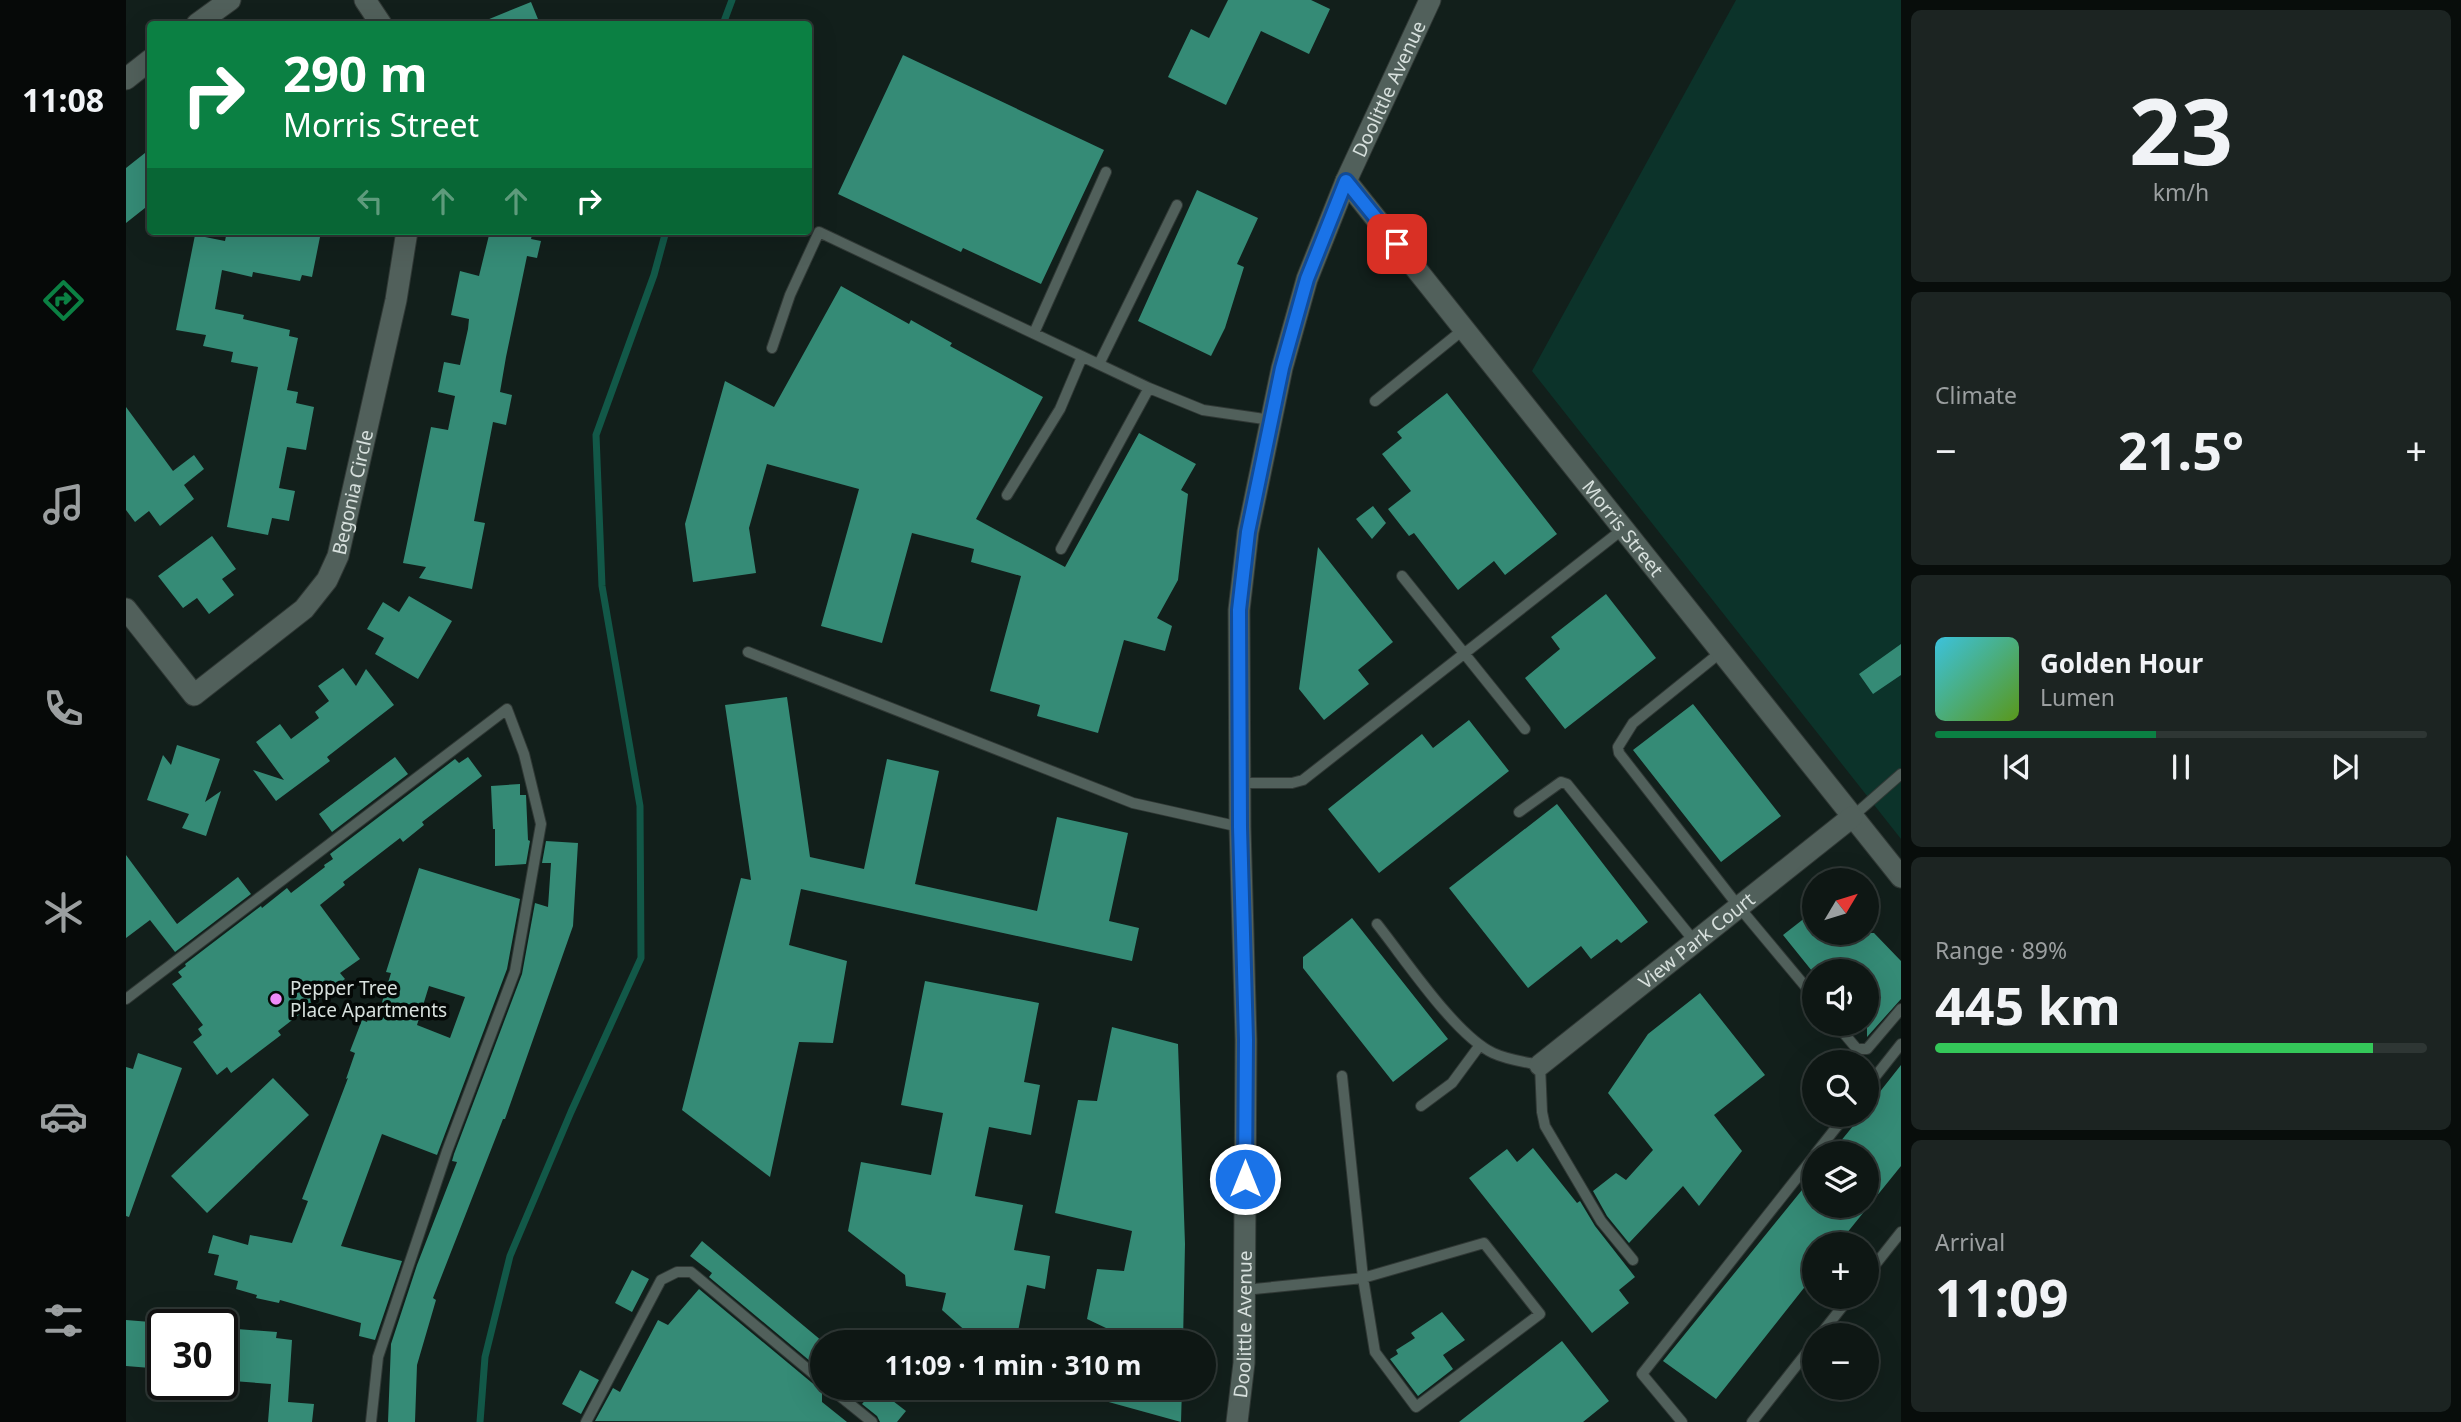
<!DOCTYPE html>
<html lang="en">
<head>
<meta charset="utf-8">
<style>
	body { margin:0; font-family:"Noto Sans",sans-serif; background:#1c2422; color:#f1f3f6; height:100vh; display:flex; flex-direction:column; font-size:26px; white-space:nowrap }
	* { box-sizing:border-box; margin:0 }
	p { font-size:23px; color:#9b9fa0 }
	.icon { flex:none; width:38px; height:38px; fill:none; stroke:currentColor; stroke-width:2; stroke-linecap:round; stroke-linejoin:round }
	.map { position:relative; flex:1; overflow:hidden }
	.panel { display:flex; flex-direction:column; gap:10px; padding:10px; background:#080d0b; width:560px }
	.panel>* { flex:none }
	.guide { position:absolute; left:21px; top:21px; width:665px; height:214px; border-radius:7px; box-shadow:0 7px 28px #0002,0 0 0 2px #2e3634; background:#0b8043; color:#fff; overflow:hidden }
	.needle { width:46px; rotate:52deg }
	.tools { position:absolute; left:1676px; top:868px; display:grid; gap:14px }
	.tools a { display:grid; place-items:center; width:77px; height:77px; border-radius:50%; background:#0e1714; box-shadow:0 7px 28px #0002,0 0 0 2px #2e3634; font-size:35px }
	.speed { position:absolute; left:21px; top:1309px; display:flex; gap:14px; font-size:35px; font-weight:700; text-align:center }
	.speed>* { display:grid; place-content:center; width:91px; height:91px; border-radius:50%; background:#0e1714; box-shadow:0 7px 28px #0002,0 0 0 2px #2e3634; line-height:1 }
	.speed .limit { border:4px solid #111; border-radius:10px; background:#fff; color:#111 }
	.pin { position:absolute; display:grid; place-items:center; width:60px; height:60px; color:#fff; margin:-30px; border-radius:14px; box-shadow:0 4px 10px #0006 }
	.me { position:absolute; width:77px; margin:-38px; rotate:0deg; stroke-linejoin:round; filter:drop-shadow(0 0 5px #0008) }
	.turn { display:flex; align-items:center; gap:24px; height:147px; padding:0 21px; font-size:32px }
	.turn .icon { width:91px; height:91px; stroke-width:2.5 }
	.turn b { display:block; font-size:49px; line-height:60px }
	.lanes { display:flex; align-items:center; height:66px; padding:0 21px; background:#0003; justify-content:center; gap:35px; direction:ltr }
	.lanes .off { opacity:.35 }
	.big { font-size:52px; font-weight:700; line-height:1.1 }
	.panel .widget { flex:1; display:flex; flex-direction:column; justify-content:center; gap:10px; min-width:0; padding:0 24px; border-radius:10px; background:#1c2422 }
	.panel .dial { align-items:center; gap:0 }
	.dial b { font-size:91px; line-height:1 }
	.song { display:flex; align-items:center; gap:21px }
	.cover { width:84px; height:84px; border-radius:10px; background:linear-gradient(135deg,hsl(190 70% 55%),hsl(90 70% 35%)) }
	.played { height:7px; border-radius:4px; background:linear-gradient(90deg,#0b8043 45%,#2e3634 45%) }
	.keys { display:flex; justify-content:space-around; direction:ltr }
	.heat { display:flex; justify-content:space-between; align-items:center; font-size:38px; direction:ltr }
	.charge { height:10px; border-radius:5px; background:linear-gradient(90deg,#34c759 89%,#2e3634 0) }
	.trip { position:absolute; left:684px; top:1330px; width:406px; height:70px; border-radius:35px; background:#0e1714; box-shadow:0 7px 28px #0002,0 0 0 2px #2e3634; font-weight:700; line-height:70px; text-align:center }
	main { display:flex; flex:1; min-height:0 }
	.tab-bar { display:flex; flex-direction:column; width:126px; justify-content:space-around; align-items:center; background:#060908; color:#9b9fa0 }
	.tab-bar .icon { width:49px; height:49px }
	.tab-bar .active { color:#0b8043 }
	.tab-bar b { font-size:32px; color:#f1f3f6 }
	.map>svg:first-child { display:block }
	.green { fill:#0c332a }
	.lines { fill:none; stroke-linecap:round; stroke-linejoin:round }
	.stream { stroke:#125848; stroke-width:7 }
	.building { fill:#358b76; fill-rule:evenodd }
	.lane-casing { stroke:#303835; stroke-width:12 }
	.street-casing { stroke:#303835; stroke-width:23 }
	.lane { stroke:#51605b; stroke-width:10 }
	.street { stroke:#51605b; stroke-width:21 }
	.route-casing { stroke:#114b97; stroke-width:18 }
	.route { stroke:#1a73e8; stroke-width:12 }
	.poi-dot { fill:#ee8bf8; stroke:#040806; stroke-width:2.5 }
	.labels { text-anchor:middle; stroke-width:7; stroke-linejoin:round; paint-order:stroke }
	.street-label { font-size:19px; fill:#d7e0dd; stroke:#040806 }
	.poi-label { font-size:19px; fill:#d7e0dd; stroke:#040806; text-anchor:start }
</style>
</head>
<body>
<main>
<nav class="tab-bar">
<b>11:08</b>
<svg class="icon active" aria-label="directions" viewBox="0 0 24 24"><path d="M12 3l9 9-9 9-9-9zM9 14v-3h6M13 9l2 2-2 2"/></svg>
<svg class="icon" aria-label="music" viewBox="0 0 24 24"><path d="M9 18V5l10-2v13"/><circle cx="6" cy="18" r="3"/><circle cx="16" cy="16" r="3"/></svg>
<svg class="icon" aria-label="phone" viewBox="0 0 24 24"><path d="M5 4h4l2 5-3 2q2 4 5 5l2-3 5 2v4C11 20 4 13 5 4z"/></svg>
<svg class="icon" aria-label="climate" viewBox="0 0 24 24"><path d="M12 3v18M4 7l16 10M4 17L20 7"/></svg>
<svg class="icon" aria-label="car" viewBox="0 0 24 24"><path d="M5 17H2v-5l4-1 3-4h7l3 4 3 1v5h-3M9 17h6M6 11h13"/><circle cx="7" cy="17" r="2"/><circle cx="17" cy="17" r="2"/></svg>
<svg class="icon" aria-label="filters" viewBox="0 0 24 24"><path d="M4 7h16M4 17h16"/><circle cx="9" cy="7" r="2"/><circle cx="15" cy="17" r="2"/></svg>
</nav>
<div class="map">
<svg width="1775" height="1422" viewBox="0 0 1775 1422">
	<rect width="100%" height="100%" fill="#121f1b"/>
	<path class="green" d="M1610,0H1775V839L1406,371Z"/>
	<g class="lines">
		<path class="stream" d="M597,24L606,0
			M354,1422L359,1357L384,1256L445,1112L515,958L514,806L476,586L470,435L528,275L540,231"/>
	</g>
	<path class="building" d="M1102,0H1185L1204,9L1183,54L1135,31L1100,105L1042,77L1065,29L1083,38Z
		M405,2L414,24H351Z
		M777,55L978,150L915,284L837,248L835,252L712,194Z
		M24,149V204L0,223V168Z
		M1071,190L1132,218L1111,264L1118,267L1099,328L1085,356L1012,321Z
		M101,231L130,237L132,231H166L194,237L186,277L176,275L174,281L127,272L126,277L96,270L89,309L118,315L117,319L164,330L163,336L172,338L161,390L172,392L170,403L188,407L180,450L161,447L153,488L169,491L163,521L146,518L142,535L101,527L132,367L105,362L107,352L77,346L80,335L50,330L69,235L99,241Z
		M364,231H407L405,239L415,241L411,258L401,256L380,357L374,392L386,395L380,425L367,422L348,521L359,523L346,589L293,578L300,567L277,563L305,427L322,430L329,396L312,392L318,362L334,365L342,329L343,319L325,315L334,271L353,276Z
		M715,286L783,324L785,320L826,343L824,346L917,397L850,519L939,567L1013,433L1070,464L1055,490L1062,494L1052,580L1031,618L1046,626L1039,651L998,640L972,733L911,716L914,705L864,691L895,576L845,562L848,549L786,533L756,643L695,626L733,489L641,464L623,528L630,573L567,582L559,524L599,381L648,407Z
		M1321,393L1431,534L1379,575L1368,561L1332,590L1288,533L1283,536L1262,509L1285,491L1256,454L1276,438L1271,432Z
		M0,407L47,471L68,455L78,469L58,485L68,499L34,526L23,511L9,522L0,510Z
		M1247,506L1260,523L1246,539L1230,519Z
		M86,536L110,569L96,579L108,595L83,614L71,598L57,608L32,576Z
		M1192,547L1267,642L1232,670L1243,684L1198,720L1173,689Z
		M1480,594L1530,658L1439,729L1399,678L1434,649L1425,637Z
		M283,596L326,621L292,679L249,654L258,638L241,629L257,602L273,612Z
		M1775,644V675L1747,694L1733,674Z
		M217,668L230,686L240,669L268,705L201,757L204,761L150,801L127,770L158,780L130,742L154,724L165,739L193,718L189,712L203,701L192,686Z
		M661,697L684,857L738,869L761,759L813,771L789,884L911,911L931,817L1002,833L983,921L1013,928L1006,961L675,889L663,945L721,961L707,1043L673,1042L644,1177L556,1110L615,878L625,880L599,705Z
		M1567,704L1655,816L1595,862L1507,750Z
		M1343,720L1383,771L1253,873L1202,809L1296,734L1307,748Z
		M51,745L94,759L79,802L95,791L80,836L56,828L63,814L21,800L37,755L45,765Z
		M269,757L282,774L206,832L193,814Z
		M342,757L356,776L296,822L298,825L277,842L274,838L217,882L219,885L194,905L234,959L214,973L219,979L152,1031L155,1035L105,1073L101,1067L91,1075L67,1042L76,1035L72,1029L77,1025L46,984L56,977L52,972L60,966L59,964L135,906L136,908L161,888L165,893L199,867L198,865L207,859L204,854L329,759L333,763Z
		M394,784V795H400L402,840L404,841L400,864L369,866V829H367L365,786Z
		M1431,804L1522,922L1495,943L1491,939L1465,959L1455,946L1402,988L1323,888Z
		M420,841L452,843L447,926L379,1119H377L307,1298L310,1300L291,1365L289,1422H262L265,1344L291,1265L331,1162L326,1161L328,1154L396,974L409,903L422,907L425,863H416Z
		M0,855L51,924L112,877L125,894L49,952L24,920L0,938Z
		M293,868L394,899L381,969L311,1155L256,1134L215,1246L276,1261L249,1340L233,1336L235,1323L154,1300L153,1303L130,1298L131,1295L110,1289L112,1281L88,1275L93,1255L82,1253L87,1235L122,1245L124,1235L166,1243L182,1201L176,1199L222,1078L220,1079L229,1053L224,1051L236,1020L241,1022L244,1012L247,1014L248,1010L253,1012L265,973L260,972ZM303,986L339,997L324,1038L291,1025Z
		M1689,910V933H1748L1775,961V999L1741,1037V971H1686L1657,935Z
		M1226,918L1322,1039L1267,1082L1177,968V957Z
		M799,981L913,1003L898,1082L914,1085L905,1135L863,1127L849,1196L897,1205L888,1250L924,1256L919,1289L901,1285L890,1342H852L816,1310L820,1293L780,1286L779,1275L722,1231L735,1162L805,1175L817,1113L775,1105Z
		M1574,993L1639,1075L1588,1115L1616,1151L1573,1206L1557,1186L1503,1243L1481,1216L1467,1191L1490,1173L1500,1180L1527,1150L1482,1093L1522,1034Z
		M986,1027L1052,1044L1059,1244L1057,1342H976L980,1328L961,1319L971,1269L998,1271L1006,1231L929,1213L952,1100L971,1101Z
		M12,1053L56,1068L3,1217L0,1216V1067L7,1069Z
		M1775,1065V1166L1712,1244H1689V1274L1590,1399L1537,1361L1689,1174V1206H1741V1153H1705L1736,1115H1741V1108Z
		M147,1078L183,1115L81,1213L45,1176Z
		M1407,1148L1451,1203L1454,1201L1469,1226L1509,1277L1493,1290L1503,1303L1466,1333L1343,1178L1381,1149L1391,1162Z
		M576,1241L696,1341V1371L583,1277L586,1273L564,1256Z
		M506,1270L523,1279L506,1312L489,1303Z
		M573,1289L691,1387L696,1389V1402L721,1422L469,1421L487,1388L494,1392L532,1320L542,1325Z
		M1316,1312L1339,1340L1317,1355L1327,1369L1292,1396L1264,1359L1272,1354L1270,1350L1289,1338L1285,1333Z
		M0,1320L37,1323V1369L0,1366Z
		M111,1329L151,1332L150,1338L166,1340L162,1402L188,1404L186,1422H142L145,1384L107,1381V1375L96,1374V1334L111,1335Z
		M1436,1341L1483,1401L1457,1422H1333Z
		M454,1370L473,1380L455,1414L436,1404Z
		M750,1388L780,1411L771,1422H754L751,1416L736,1404Z
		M951,1388H1056L1055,1422L950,1393Z"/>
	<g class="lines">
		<g class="lane-casing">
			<path id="lane" d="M908,333L980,172
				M646,348L664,295L693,232L1023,388L1077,410L1145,420
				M973,364L1051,205
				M1249,401L1338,329
				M881,495L934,409L956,357
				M935,549L1023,388
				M1276,576L1399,729
				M622,652L1007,803L1114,827
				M1595,652L1507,723L1492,747L1493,753L1613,907L1689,998
				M1115,783H1166L1177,780L1497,529
				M1393,812L1435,782L1441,784L1569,942
				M1726,817L1775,774
				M1251,924C1279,959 1329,1035 1367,1053C1382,1060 1399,1062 1414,1065L1416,1112L1419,1126L1475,1221L1507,1260
				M0,999L381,709L398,754L415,824L389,971L321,1151L252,1357L245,1422
				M1710,1024L1731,1049H1741L1775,1009
				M1741,1087L1775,1044
				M1295,1106L1326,1083L1354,1045
				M1690,1153L1720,1115
				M1358,1243L1414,1314L1290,1407L1249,1352L1237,1278Z
				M1741,1275L1775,1232
				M1118,1290L1237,1278L1216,1076
				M1694,1335L1724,1297
				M704,1388L746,1422
				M460,1422L535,1280L551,1272H565L696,1381
				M1556,1422L1516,1374L1689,1155
				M1626,1422L1689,1342"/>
		</g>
		<g class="street-casing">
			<g id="street">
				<path d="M239,0L255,24"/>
				<path d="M71,24L104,0"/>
				<path d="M0,79L24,60"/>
				<path id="s1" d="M1220,181L1775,877"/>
				<path id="s2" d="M0,609L68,695L178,609L201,580L212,556L270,300L281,231"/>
				<path id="s3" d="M1414,1065L1726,817"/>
				<path id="s4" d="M1111,1422L1118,1363L1120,1040L1114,827L1113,610L1122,532L1156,368L1181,279L1220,181L1304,0"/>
			</g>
		</g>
		<use href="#lane" class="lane"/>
		<use href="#street" class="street"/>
	</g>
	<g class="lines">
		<g class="route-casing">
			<path id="route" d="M1119,1179L1120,1040L1114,827L1113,610L1122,532L1156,368L1181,279L1220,181L1271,244"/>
		</g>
		<use href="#route" class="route"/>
	</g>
	<circle class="poi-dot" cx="150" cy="999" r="7"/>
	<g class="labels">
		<g class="street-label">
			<text dy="7" stroke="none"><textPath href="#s4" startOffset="1358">Doolittle Avenue</textPath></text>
			<text dy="7" stroke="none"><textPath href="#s2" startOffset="378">Begonia Circle</textPath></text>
			<text dy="7" stroke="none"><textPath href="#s1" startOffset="444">Morris Street</textPath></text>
			<text dy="7" stroke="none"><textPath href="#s3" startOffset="200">View Park Court</textPath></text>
			<text dy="7" stroke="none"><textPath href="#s4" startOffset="98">Doolittle Avenue</textPath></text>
		</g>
		<g class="poi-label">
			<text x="164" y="995">Pepper Tree<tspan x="164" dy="22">Place Apartments</tspan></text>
		</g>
	</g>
</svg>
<div class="tools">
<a><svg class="needle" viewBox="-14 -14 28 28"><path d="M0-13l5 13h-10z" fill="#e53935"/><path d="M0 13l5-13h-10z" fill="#9b9fa0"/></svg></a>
<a><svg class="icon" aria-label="sound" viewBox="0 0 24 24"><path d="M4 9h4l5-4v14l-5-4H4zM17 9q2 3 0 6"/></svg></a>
<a><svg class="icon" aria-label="search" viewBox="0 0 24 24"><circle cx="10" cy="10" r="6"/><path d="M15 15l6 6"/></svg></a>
<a><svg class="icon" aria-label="layers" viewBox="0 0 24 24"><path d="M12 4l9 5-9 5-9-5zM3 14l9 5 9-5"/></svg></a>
<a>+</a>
<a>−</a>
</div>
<div class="speed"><div class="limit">30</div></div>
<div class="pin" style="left:1271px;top:244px;background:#d93025"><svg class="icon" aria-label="arrive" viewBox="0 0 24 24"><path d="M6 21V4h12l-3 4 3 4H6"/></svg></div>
<svg class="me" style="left:1119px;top:1179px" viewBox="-20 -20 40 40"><circle r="17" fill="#1a73e8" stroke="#fff" stroke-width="3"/><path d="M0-11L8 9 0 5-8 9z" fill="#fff"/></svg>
<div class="trip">11:09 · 1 min · 310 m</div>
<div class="guide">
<div class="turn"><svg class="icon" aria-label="right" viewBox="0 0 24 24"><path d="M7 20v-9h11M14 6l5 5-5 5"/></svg><div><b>290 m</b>Morris Street</div></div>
<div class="lanes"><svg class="icon off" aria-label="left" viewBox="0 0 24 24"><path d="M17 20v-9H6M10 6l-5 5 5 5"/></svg><svg class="icon off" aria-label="ahead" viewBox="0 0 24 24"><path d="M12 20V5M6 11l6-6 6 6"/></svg><svg class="icon off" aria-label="ahead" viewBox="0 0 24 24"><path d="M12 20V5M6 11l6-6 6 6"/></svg><svg class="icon" aria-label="right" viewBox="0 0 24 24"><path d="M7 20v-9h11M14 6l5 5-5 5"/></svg></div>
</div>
</div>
<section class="panel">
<div class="widget dial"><b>23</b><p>km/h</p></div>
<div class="widget"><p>Climate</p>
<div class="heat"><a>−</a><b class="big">21.5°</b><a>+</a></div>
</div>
<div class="widget">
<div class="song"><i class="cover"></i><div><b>Golden Hour</b><p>Lumen</p></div></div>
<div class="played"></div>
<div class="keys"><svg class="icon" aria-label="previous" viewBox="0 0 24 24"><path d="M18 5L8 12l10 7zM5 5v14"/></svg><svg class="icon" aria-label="pause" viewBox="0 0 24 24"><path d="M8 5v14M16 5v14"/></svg><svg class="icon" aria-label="next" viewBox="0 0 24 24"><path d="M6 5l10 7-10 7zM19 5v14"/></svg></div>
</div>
<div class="widget"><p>Range · 89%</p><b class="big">445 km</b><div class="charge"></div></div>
<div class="widget"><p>Arrival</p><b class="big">11:09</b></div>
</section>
</main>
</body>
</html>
